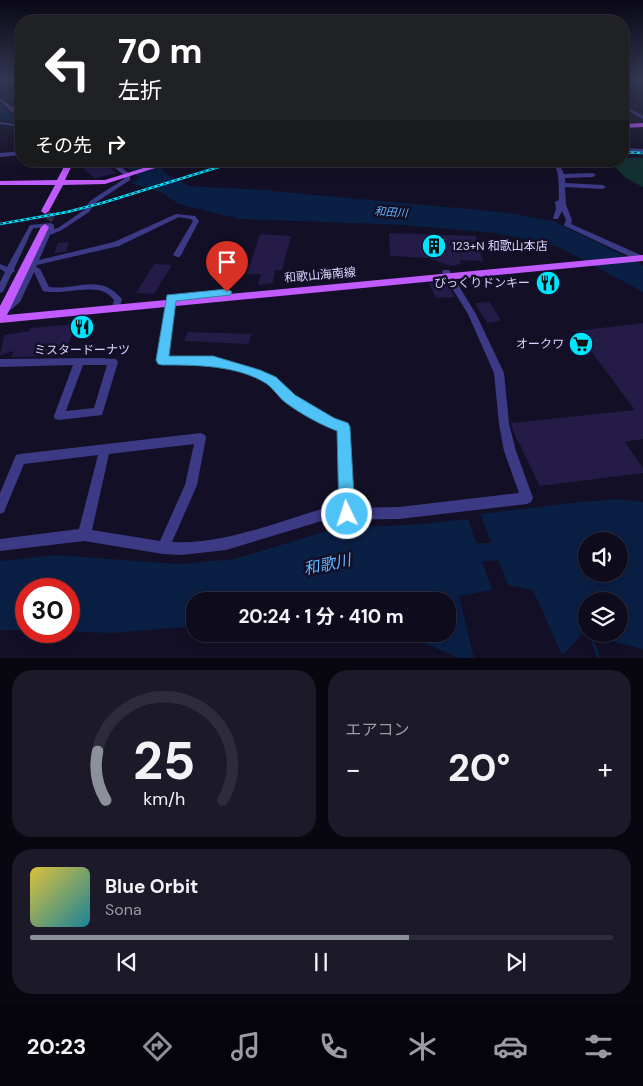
<!DOCTYPE html>
<html lang="ja">
<head>
<meta charset="utf-8">
<style>
	body { margin:0; font-family:"DM Sans","Noto Sans JP",sans-serif; background:#1c1929; color:#f1f3f6; height:100vh; display:flex; flex-direction:column; font-size:19px; white-space:nowrap }
	* { box-sizing:border-box; margin:0 }
	p { font-size:16px; color:#9b9ba3 }
	.icon { flex:none; width:28px; height:28px; fill:none; stroke:currentColor; stroke-width:2; stroke-linecap:round; stroke-linejoin:round }
	.map { position:relative; height:658px; overflow:hidden }
	.drawer { display:flex; flex-direction:column; gap:12px; padding:12px; background:#08060f; flex:1 }
	.drawer>* { flex:none }
	.hud { position:absolute; left:15px; top:15px; width:614px; height:152px; border-radius:20px; box-shadow:0 2px 12px #0003,0 0 0 1px #2e2b3b; background:#202124; color:#fff; overflow:hidden }
	.fabs { position:absolute; left:578px; top:532px; display:grid; gap:10px }
	.fabs a { display:grid; place-items:center; width:50px; height:50px; border-radius:50%; background:#0e0b1c; box-shadow:0 2px 12px #0003,0 0 0 1px #2e2b3b; font-size:25px }
	.speed { position:absolute; left:15px; top:578px; display:flex; gap:10px; font-size:25px; font-weight:700; text-align:center }
	.speed>* { display:grid; place-content:center; width:65px; height:65px; border-radius:50%; background:#0e0b1c; box-shadow:0 2px 12px #0003,0 0 0 1px #2e2b3b; line-height:1 }
	.speed .limit { border:8px solid #d22; background:#fff; color:#111 }
	.pin { position:absolute; display:grid; place-items:center; width:42px; height:42px; color:#fff; margin:-51px -21px; border-radius:50% 50% 50% 0; rotate:-45deg; box-shadow:0 0 5px #0007 }
	.pin .icon { rotate:45deg }
	.me { position:absolute; width:55px; margin:-28px; rotate:356deg; stroke-linejoin:round; filter:drop-shadow(0 0 4px #0008) }
	.turn { display:flex; align-items:center; gap:18px; height:105px; padding:0 20px; font-size:22px }
	.turn .icon { width:65px; height:65px; stroke-width:2.5 }
	.turn b { display:block; font-size:35px; line-height:42px }
	.then { display:flex; align-items:center; height:48px; padding:0 20px; background:#0003; gap:10px; font-size:19px }
	.big { font-size:38px; font-weight:700; line-height:1.1 }
	.drawer .card { flex:1; display:flex; flex-direction:column; justify-content:center; gap:8px; min-width:0; padding:0 18px; border-radius:20px; background:#1c1929 }
	.drawer .dial { align-items:center; gap:0 }
	.dial svg { height:130px; overflow:visible; fill:none; stroke:#2e2b3b; stroke-width:7; stroke-linecap:round; text-anchor:middle }
	.dial text { fill:#f1f3f6; stroke:none }
	.song { display:flex; align-items:center; gap:15px }
	.cover { width:60px; height:60px; border-radius:8px; background:linear-gradient(135deg,hsl(50 70% 55%),hsl(190 70% 35%)) }
	.played { height:5px; border-radius:2px; background:linear-gradient(90deg,#8c9099 65%,#2e2b3b 65%) }
	.keys { display:flex; justify-content:space-around; direction:ltr }
	.heat { display:flex; justify-content:space-between; align-items:center; font-size:28px; direction:ltr }
	.drawer .tiles { flex:1; display:grid; gap:12px; grid-template-columns:1fr 1fr }
	.card:last-child { grid-column:span 2 }
	.trip { position:absolute; left:186px; top:592px; width:270px; height:50px; border-radius:20px; background:#0e0b1c; box-shadow:0 2px 12px #0003,0 0 0 1px #2e2b3b; font-weight:700; line-height:50px; text-align:center }
	.tab-bar { display:flex; height:80px; justify-content:space-around; align-items:center; background:#06040b; color:#9b9ba3 }
	.tab-bar .icon { width:35px; height:35px }
	.tab-bar .selected { color:#8c9099 }
	.tab-bar b { font-size:22px; color:#f1f3f6 }
	.map>svg:first-child { display:block }
	.green { fill:#12302f }
	.water { fill:#0a1f44; fill-rule:evenodd }
	.lines { fill:none; stroke-linecap:round; stroke-linejoin:round }
	.stream { stroke:#0a1f44; stroke-width:3 }
	.river { fill:#0a1f44; fill-rule:evenodd }
	.building { fill:#241b47 }
	.major-tunnel { stroke:#312d47; stroke-width:8; stroke-dasharray:8 4; stroke-linecap:butt }
	.minor { fill:#3d3a85; fill-rule:evenodd }
	.major { fill:#c25bff; fill-rule:evenodd }
	.rail-casing { stroke:#00e5ff; stroke-width:2.5 }
	.rail { stroke:#130f26; stroke-width:1; stroke-dasharray:3; stroke-linecap:butt }
	.route { fill:#4fc3f7; stroke:#337fa1 }
	.labels { text-anchor:middle; stroke-width:5; stroke-linejoin:round; paint-order:stroke }
	.far-water-label { font-size:11px; font-style:italic; fill:#62b6ff; stroke:#130f26 }
	.poi-label { font-size:12px; fill:#d9d4ff; stroke:#130f26; text-anchor:end }
	.street-label { font-size:12px; fill:#d9d4ff; stroke:#130f26 }
	.near-water-label { font-size:16px; font-style:italic; fill:#62b6ff; stroke:#130f26 }
</style>
</head>
<body>
<div class="map">
<svg width="643" height="659" viewBox="0 0 643 659">
	<rect width="100%" height="100%" fill="#130f26"/>
	<path class="green" d="M623,158H643V187L626,178L609,161H622Z"/>
	<path class="water" d="M0,103L8,111L21,115V125L0,119Z
		M119,161H154L167,174L189,186L261,190L501,212L553,221L643,265V292L561,248L549,244L494,233L403,225L239,219L179,204L161,192L130,183L140,178Z
		M617,499L643,502V649L582,634L571,647L562,655L533,590L508,585L480,514L571,503ZM619,541V574H586V541ZM619,601V634H586V601Z
		M468,519L492,590L459,596L474,658H459L403,634H448V601H195V626L113,633L55,631H69V589H26V630H0V561L55,555L179,564L235,559L333,529L422,524Z"/>
	<g class="lines">
		<path class="stream" d="M590,634L599,659"/>
		<path class="river" d="M512,542L519,544L521,551L519,558L512,560L462,562L455,560L453,553L455,546L462,544Z"/>
	</g>
	<path class="building" d="M104,163L117,173L95,178L83,169Z
		M389,233L476,236L483,261L460,260L461,264L450,266L428,258L390,256Z
		M260,234L291,236L282,270H275L273,283L258,285L261,274H247Z
		M69,242L66,252L54,253L58,243Z
		M154,264L172,265L154,294L136,293Z
		M554,278L561,287L543,289L536,279Z
		M446,282L455,297L436,298L429,283Z
		M490,302L501,321L487,323L475,303Z
		M643,323V439L625,442L643,468V473L540,486L513,431L511,423L635,410L576,331Z
		M76,324L64,356L11,357L14,351L0,355L4,335L29,331L31,328Z
		M188,332L252,334L248,344L184,341Z"/>
	<g class="lines">
		<path class="major-tunnel" d="M48,220L53,211"/>
		<path class="minor" d="M0,98L16,110L21,112V114L12,112L0,101Z
			M622,104L643,116V119L622,107Z
			M0,122L21,125V127L0,124Z
			M622,148L643,149V153L622,152Z
			M21,151V155L0,157V153Z
			M106,161H113L130,174V180L95,203L89,212L62,230L50,235L39,260L114,242L176,214L195,216L199,221L180,257H177L173,255L193,221L191,219L179,217L119,246L37,265L36,267L40,269L49,287C77,291 99,272 122,299L119,309H113L112,307L114,300C111,297 108,293 104,292C92,285 61,295 43,291L34,272L20,302L7,313H1V309L14,299L44,234L47,232V227L34,228L32,230L14,269L15,271L12,273L3,292L0,293V282L5,272L0,269V264L7,267L30,225L51,223L54,225V229L58,228L84,210L90,201L124,179L125,176Z
			M552,161H558L564,174L593,173L596,175L593,177L565,178V183L603,185L606,187L603,189L565,187L566,205L572,220L571,224L643,256V260H637L565,226L564,225L566,220L562,211L558,219H554L553,218L556,209L555,202L559,200C558,186 561,174 552,161Z
			M443,270H449L476,314L504,373L509,424L516,451L533,498L531,502L527,504L399,519L325,520L226,550L181,555L163,554L84,541L0,551V539L79,529L98,455L24,464L4,512L0,514V493L16,455L20,454L201,433L205,435L206,438L197,485L172,542C223,545 277,522 325,508H341L339,430L305,414L284,399L267,383L254,376L243,372L217,367L159,362L157,360L167,297L171,294L175,297L167,357C202,358 242,358 273,377C283,383 290,393 299,400C314,411 331,418 348,424L349,427L353,508L399,507L519,493L504,451L499,424L494,373L468,314L442,272ZM194,444L185,485L160,541L92,530L109,454Z
			M99,358L116,359L118,362L102,415L59,420L55,419L54,416L73,365L0,367V359ZM83,365H107L94,408L66,411Z"/>
		<path class="major" d="M643,123V127L622,128V124Z
			M67,161H74L65,180H105L166,161H177L105,184L63,185L49,211L45,214L41,211L55,185H0V181L57,180Z
			M45,224L49,227L7,315L643,255V261L0,323V306L41,227Z"/>
		<g class="rail-casing">
			<path id="rail" d="M622,152L643,153
				M0,224L67,212L102,203L238,161"/>
		</g>
		<use href="#rail" class="rail"/>
	</g>
	<linearGradient id="sky" x2="0" y2="1"><stop stop-color="#0a0815"/><stop offset="0.46" stop-color="#333752"/><stop offset="1" stop-color="#333752" stop-opacity="0"/></linearGradient>
	<rect width="643" height="171" fill="url(#sky)"/>
	<path class="route" d="M227,289L232,292L230,295L176,301L169,356H213L260,370L276,377L295,395L334,418L348,423L350,427L355,514L353,519L347,521L341,519L339,514L337,431C319,424 301,414 286,403C279,398 274,389 267,384C238,365 195,365 162,365L158,364L156,360L167,295Z"/>
	<defs>
		<g id="building-disc" transform="scale(1.25)"><circle r="9.5" fill="#00e5ff" stroke="#130f26"/><path d="M-4-6H4V6H1V3H-1V6H-4ZM-2.5-4.3h1.7v1.8h-1.7ZM.8-4.3h1.7v1.8H.8ZM-2.5-1h1.7V.8h-1.7ZM.8-1h1.7V.8H.8Z" fill="#111"/></g>
		<g id="restaurant-disc" transform="scale(1.25)"><circle r="9.5" fill="#00e5ff" stroke="#130f26"/><path d="M-5-6h1v4h1v-4h1v4h1v-4h1v5L-1.5 .5V6h-2V.5L-5-1ZM5-6V6H3V1.5H1.5Q1.5-4 5-6Z" fill="#111"/></g>
		<g id="supermarket-disc" transform="scale(1.25)"><circle r="9.5" fill="#00e5ff" stroke="#130f26"/><path d="M-6-5.5h2.5l.6 2H6L4.5 2H-2.5L-4.4-4H-6ZM-1.5 3.2a1.3 1.3 0 1 0 .1 0ZM3 3.2a1.3 1.3 0 1 0 .1 0Z" fill="#111"/></g>
	</defs>
	<g fill-rule="evenodd">
		<use href="#building-disc" x="434" y="246"/>
		<use href="#restaurant-disc" x="548" y="283"/>
		<use href="#restaurant-disc" x="82" y="327"/>
		<use href="#supermarket-disc" x="581" y="344"/>
	</g>
	<g class="labels">
		<g class="far-water-label">
			<text transform="translate(391 212) rotate(4)" y="4">和田川</text>
		</g>
		<g class="poi-label">
			<text x="452" y="250" text-anchor="start">123+N 和歌山本店</text>
			<text x="530" y="287">びっくりドンキー</text>
			<text x="564" y="348">オークワ</text>
			<text x="82" y="354" text-anchor="middle">ミスタードーナツ</text>
		</g>
		<g class="street-label">
			<text transform="translate(320 275) rotate(-5)" y="4">和歌山海南線</text>
		</g>
		<g class="near-water-label">
			<text transform="translate(327 564) rotate(-12)" y="6">和歌川</text>
		</g>
	</g>
</svg>
<div class="fabs">
<a><svg class="icon" aria-label="sound" viewBox="0 0 24 24"><path d="M4 9h4l5-4v14l-5-4H4zM17 9q2 3 0 6"/></svg></a>
<a><svg class="icon" aria-label="layers" viewBox="0 0 24 24"><path d="M12 4l9 5-9 5-9-5zM3 14l9 5 9-5"/></svg></a>
</div>
<div class="speed"><div class="limit">30</div></div>
<div class="pin" style="left:227px;top:292px;background:#d93025"><svg class="icon" aria-label="arrive" viewBox="0 0 24 24"><path d="M6 21V4h12l-3 4 3 4H6"/></svg></div>
<svg class="me" style="left:347px;top:514px" viewBox="-20 -20 40 40"><circle r="17" fill="#4fc3f7" stroke="#fff" stroke-width="3"/><path d="M0-11L8 9 0 5-8 9z" fill="#fff"/></svg>
<div class="trip">20:24 · 1 分 · 410 m</div>
<div class="hud">
<div class="turn"><svg class="icon" aria-label="left" viewBox="0 0 24 24"><path d="M17 20v-9H6M10 6l-5 5 5 5"/></svg><div><b>70 m</b>左折</div></div>
<div class="then">その先<svg class="icon" aria-label="right" viewBox="0 0 24 24"><path d="M7 20v-9h11M14 6l5 5-5 5"/></svg></div>
</div>
</div>
<section class="drawer">
<div class="tiles">
<div class="card dial"><svg viewBox="0 0 100 80">
<path d="M14 69A42 42 0 1 1 86 69"/>
<path d="M14 69A42 42 0 0 1 9 39" stroke="#8c9099"/>
<text x="50" y="56" font-size="32" font-weight="700">25</text>
<text x="50" y="72" font-size="11">km/h</text>
</svg></div>
<div class="card"><p>エアコン</p>
<div class="heat"><a>−</a><b class="big">20°</b><a>+</a></div>
</div>
<div class="card">
<div class="song"><i class="cover"></i><div><b>Blue Orbit</b><p>Sona</p></div></div>
<div class="played"></div>
<div class="keys"><svg class="icon" aria-label="previous" viewBox="0 0 24 24"><path d="M18 5L8 12l10 7zM5 5v14"/></svg><svg class="icon" aria-label="pause" viewBox="0 0 24 24"><path d="M8 5v14M16 5v14"/></svg><svg class="icon" aria-label="next" viewBox="0 0 24 24"><path d="M6 5l10 7-10 7zM19 5v14"/></svg></div>
</div>
</div>
</section>
<nav class="tab-bar">
<b>20:23</b>
<svg class="icon selected" aria-label="directions" viewBox="0 0 24 24"><path d="M12 3l9 9-9 9-9-9zM9 14v-3h6M13 9l2 2-2 2"/></svg>
<svg class="icon" aria-label="music" viewBox="0 0 24 24"><path d="M9 18V5l10-2v13"/><circle cx="6" cy="18" r="3"/><circle cx="16" cy="16" r="3"/></svg>
<svg class="icon" aria-label="phone" viewBox="0 0 24 24"><path d="M5 4h4l2 5-3 2q2 4 5 5l2-3 5 2v4C11 20 4 13 5 4z"/></svg>
<svg class="icon" aria-label="climate" viewBox="0 0 24 24"><path d="M12 3v18M4 7l16 10M4 17L20 7"/></svg>
<svg class="icon" aria-label="car" viewBox="0 0 24 24"><path d="M5 17H2v-5l4-1 3-4h7l3 4 3 1v5h-3M9 17h6M6 11h13"/><circle cx="7" cy="17" r="2"/><circle cx="17" cy="17" r="2"/></svg>
<svg class="icon" aria-label="filters" viewBox="0 0 24 24"><path d="M4 7h16M4 17h16"/><circle cx="9" cy="7" r="2"/><circle cx="15" cy="17" r="2"/></svg>
</nav>
</body>
</html>
